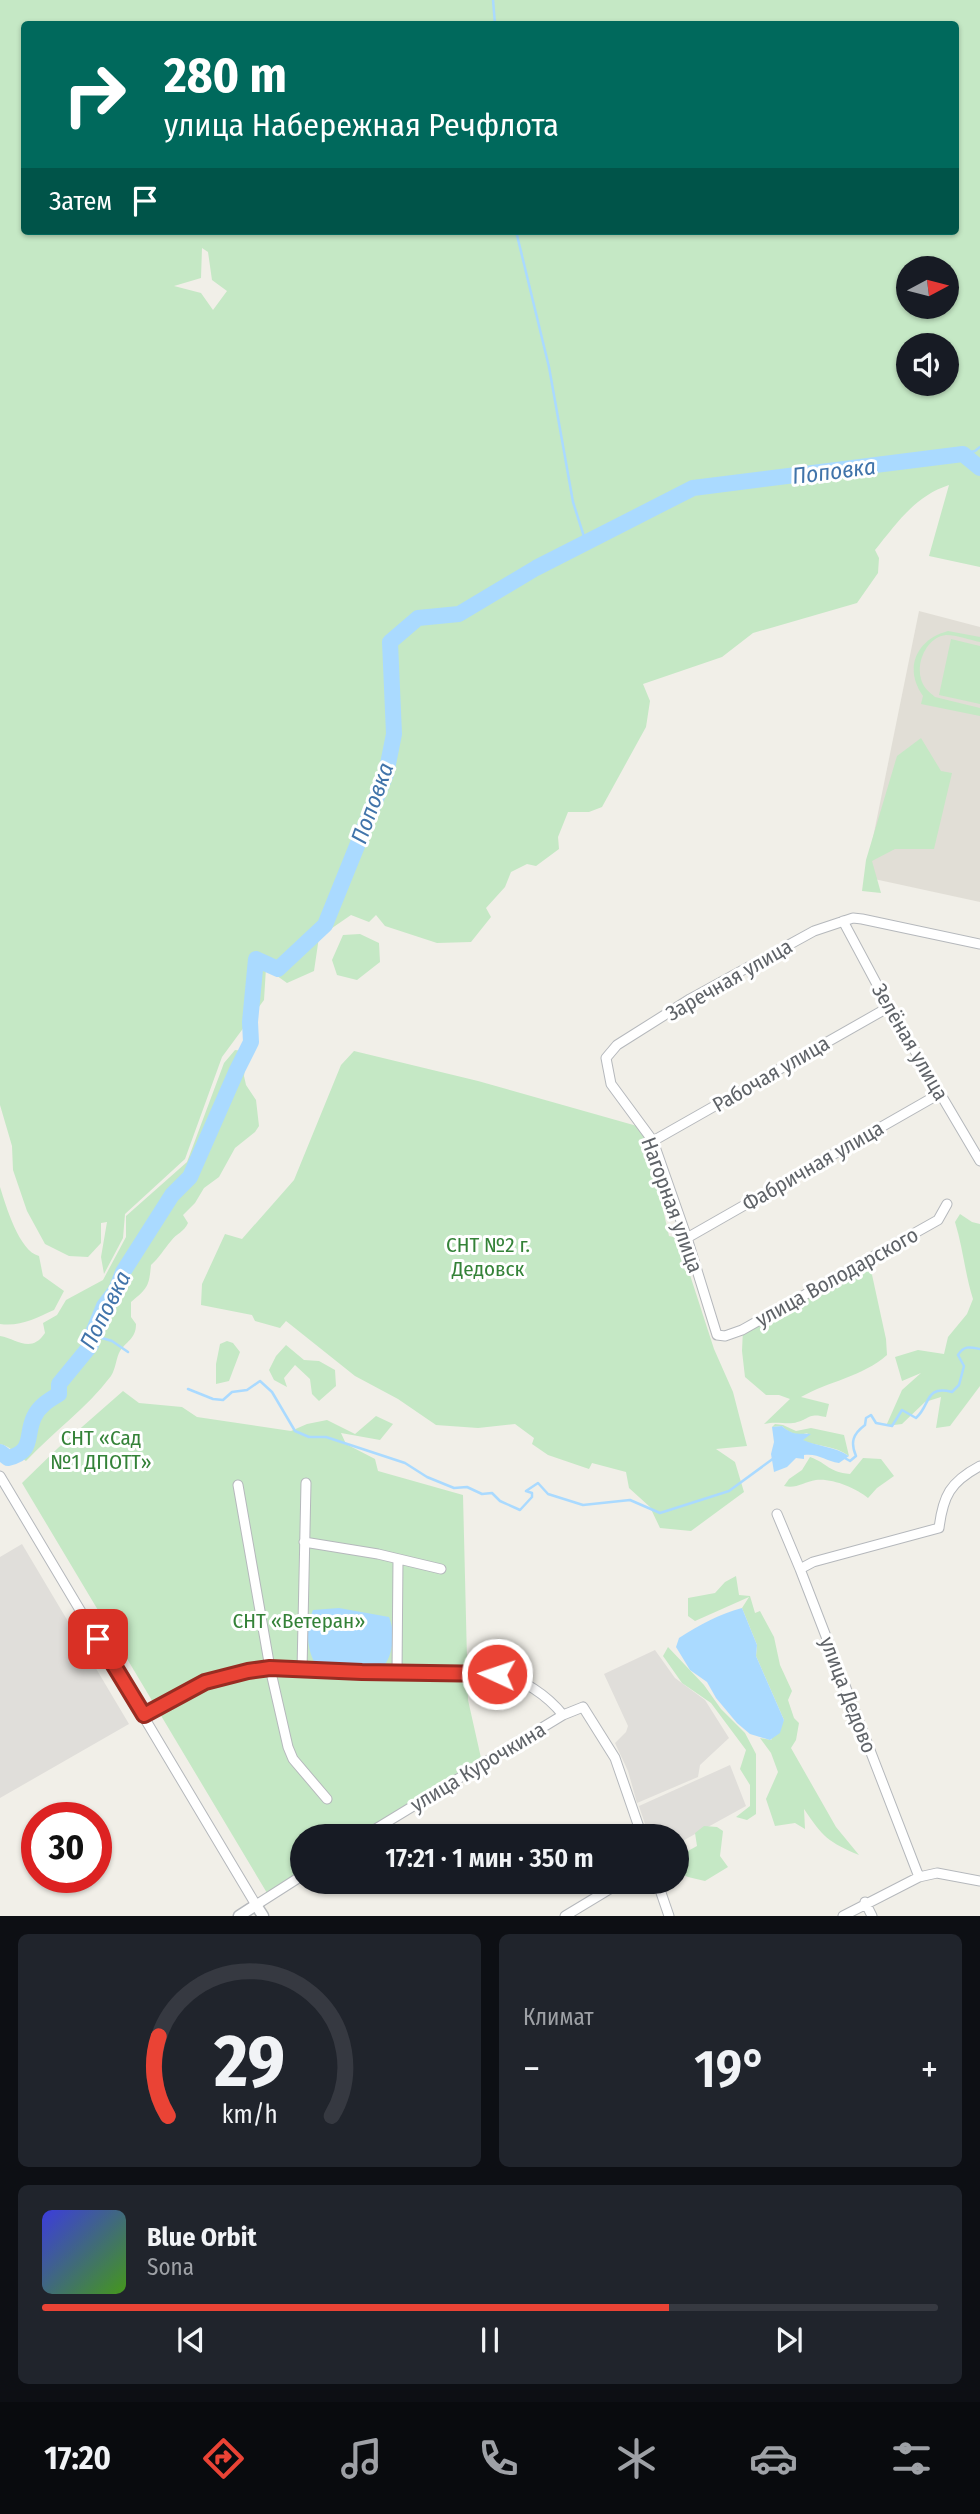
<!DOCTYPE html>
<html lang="ru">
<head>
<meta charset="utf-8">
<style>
	body { margin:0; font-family:"Fira Sans Condensed",sans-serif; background:#20242c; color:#f1f3f6; height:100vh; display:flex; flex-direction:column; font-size:26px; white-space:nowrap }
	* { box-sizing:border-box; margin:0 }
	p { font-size:23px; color:#9ea1a6 }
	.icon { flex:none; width:38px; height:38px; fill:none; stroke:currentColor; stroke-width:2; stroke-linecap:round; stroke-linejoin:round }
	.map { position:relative; height:1916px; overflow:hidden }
	.side { display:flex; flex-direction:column; gap:18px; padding:18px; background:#0d0f14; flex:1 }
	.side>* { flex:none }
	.top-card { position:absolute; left:21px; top:21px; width:938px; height:214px; border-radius:7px; box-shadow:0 2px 5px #0004; background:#00695c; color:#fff; overflow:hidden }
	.needle { width:46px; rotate:83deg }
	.buttons { position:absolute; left:896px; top:256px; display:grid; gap:14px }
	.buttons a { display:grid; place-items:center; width:63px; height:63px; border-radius:50%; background:#171b24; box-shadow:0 2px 5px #0004; font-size:35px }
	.speed { position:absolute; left:21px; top:1802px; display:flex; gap:14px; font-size:35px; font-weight:700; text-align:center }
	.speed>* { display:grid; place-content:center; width:91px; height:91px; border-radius:50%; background:#171b24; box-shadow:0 2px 5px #0004; line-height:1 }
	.speed .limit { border:10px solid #d22; background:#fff; color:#111 }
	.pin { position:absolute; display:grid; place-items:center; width:60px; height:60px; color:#fff; margin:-30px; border-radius:14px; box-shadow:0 4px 10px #0006 }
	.me { position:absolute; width:77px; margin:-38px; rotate:273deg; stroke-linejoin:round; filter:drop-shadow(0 0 5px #0008) }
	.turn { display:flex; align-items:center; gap:24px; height:147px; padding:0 28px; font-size:32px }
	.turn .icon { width:91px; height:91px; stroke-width:2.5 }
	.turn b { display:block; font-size:49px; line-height:60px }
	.then { display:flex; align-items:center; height:66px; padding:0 28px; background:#0003; gap:14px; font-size:26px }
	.big { font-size:52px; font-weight:600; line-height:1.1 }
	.side .card { flex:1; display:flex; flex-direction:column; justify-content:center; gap:10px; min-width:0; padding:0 24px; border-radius:10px; background:#20242c }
	.side .dial { align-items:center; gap:0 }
	.dial svg { height:182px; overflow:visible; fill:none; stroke:#363941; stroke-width:7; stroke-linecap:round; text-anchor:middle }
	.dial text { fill:#f1f3f6; stroke:none }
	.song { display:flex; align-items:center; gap:21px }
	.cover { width:84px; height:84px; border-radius:10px; background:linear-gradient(135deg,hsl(240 70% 55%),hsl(100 70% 35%)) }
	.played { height:7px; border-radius:4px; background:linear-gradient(90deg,#ea4335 70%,#363941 70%) }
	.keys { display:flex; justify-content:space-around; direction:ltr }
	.heat { display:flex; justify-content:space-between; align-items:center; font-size:38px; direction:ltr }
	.side .tiles { flex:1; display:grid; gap:18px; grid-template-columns:1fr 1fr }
	.card:last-child { grid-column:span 2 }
	.trip { position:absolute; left:290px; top:1824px; width:399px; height:70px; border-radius:35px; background:#171b24; box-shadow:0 2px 5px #0004; font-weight:600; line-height:70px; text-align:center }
	.tab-bar { display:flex; height:112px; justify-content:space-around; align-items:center; background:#090b0e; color:#9ea1a6 }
	.tab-bar .icon { width:49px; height:49px }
	.tab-bar .on { color:#ea4335 }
	.tab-bar b { font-size:32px; color:#f1f3f6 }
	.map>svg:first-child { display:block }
	.industrial { fill:#e0deda }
	.education { fill:#e1ded6 }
	.green { fill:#c5e8c5; fill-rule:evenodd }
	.water { fill:#aadaff }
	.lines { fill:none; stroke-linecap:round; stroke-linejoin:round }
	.stream { stroke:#aadaff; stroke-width:2.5 }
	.river { stroke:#aadaff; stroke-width:16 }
	.minor-casing { stroke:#b5b8bc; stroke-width:11 }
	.tertiary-casing { stroke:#b5b8bc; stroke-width:13 }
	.minor { stroke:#fff; stroke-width:9 }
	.tertiary { stroke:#fff; stroke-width:10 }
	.route-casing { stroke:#982c22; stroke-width:18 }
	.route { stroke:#ea4335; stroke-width:12 }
	.labels { text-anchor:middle; stroke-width:6; stroke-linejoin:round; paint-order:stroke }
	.street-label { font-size:21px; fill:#5f6368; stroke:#fff }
	.park-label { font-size:21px; fill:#348238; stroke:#fff }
	.water-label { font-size:23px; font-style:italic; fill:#4174aa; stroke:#fff }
</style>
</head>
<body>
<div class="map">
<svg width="980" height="1916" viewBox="0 0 980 1916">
	<rect width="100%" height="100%" fill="#f1efe8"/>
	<path class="industrial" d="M22,1544L129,1724L0,1798V1557Z
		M655,1650L675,1678L705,1700L729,1738L700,1765L698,1777L637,1803L628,1771L615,1743L626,1732L628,1726L604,1674Z
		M730,1765L746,1806L677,1844V1836H649L639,1806Z"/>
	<path class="education" d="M919,611L980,627V902L865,877Z"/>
	<path class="green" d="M0,0H980V567L929,556L949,485C915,496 897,523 875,550L879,558L878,573L857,603L753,633L722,657L643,684L650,701L646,727L602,807L589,812H568L558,837L559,849L536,866L527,864L511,872L505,887L486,908L491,917L471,942L437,943L385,926L376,915L369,922L351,915L319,937L314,971L287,983L266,968L264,1000L222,1057L185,1159L125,1214L123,1238L104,1274L101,1257L107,1222L101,1223V1243L88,1257L69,1256L45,1244L27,1211L13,1170L12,1146L0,1105ZM24,24H956V231H24ZM202,248L208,252L212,280L227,291L213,310L201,293L174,286L201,278ZM908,268H947V306H908ZM908,345H947V383H908Z
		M948,631L980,637V642C970,640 957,635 946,635C927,637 916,662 921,679C923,687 929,692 935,697L980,708V716L921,704L923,696C903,668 917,639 948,631Z
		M951,639L980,646V704L939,695Z
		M921,738L941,771L952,773L934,849H895L872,861L881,893L862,891L866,860L897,756Z
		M360,934L379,943L380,962L357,980L337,975L332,960L343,935Z
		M235,1050L244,1051L246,1059L244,1076L246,1085L256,1100L259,1126L255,1132L235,1148L219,1177L204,1188L195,1203L183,1215L188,1223C184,1232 177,1233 171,1241C164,1249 159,1258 151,1265C149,1286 148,1288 131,1302V1317L136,1324C136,1338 128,1340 120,1351C116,1358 116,1368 111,1376C86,1409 53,1432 26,1461C16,1455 12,1447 0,1444V1336C17,1339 31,1354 45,1333L43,1323L57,1315L66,1300L103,1280L126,1237V1216L187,1162L224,1063Z
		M354,1051L478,1081L637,1126L648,1142L669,1236L678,1238L714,1349L733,1392L747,1446L716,1449L735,1462L744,1492L691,1531L660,1528L650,1507L629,1488L626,1472L592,1463L589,1469L548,1455L532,1444L534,1438L515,1424L478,1428L436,1425L398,1399L355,1376L286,1321L280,1328L255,1321L252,1315L201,1305L202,1284L225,1234L242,1239L294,1180L341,1065Z
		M0,1187C6,1206 19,1251 39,1256L43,1276L64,1291L54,1310C36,1318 20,1327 0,1324Z
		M960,1214L972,1222L980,1224V1386L950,1426L936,1428L941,1397L925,1402L902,1424L886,1426L902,1390L921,1373L902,1381L895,1357L918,1350L944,1354L948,1337L967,1314L973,1299C965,1274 963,1248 955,1222Z
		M869,1261L886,1339L887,1355C862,1377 829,1381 801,1397L829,1404L826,1417C807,1412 810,1420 793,1423C784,1424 776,1421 764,1424L790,1399L779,1395H766L745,1377L742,1351L743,1329Z
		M227,1341L233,1343L240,1352L229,1381L216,1384V1364L220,1344Z
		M286,1345L304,1360L319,1361L335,1370L336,1386L319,1401L312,1394L310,1379L295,1365L284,1378L287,1387L274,1380L269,1370L276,1356Z
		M123,1391L139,1403L182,1407L197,1417L291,1431L307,1424L327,1420L355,1434L376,1416L393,1424L380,1440L341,1433L346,1444L375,1459L378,1471L463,1495L468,1700L481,1758L357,1836H303V1870L267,1893L22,1483L58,1448Z
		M775,1424L783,1425L796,1431L811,1428L844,1435L849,1456C834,1445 818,1447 801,1440L808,1433C797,1436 790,1434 782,1426L772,1427Z
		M810,1457C829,1464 828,1472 850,1474L863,1458L881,1459L894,1476L877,1488L868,1498C856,1488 832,1478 816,1480C804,1482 796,1489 784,1486L789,1479L802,1470Z
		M736,1576L739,1595L750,1596L755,1613L760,1611L774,1637L780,1665L792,1691L788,1700L794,1718L799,1723L796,1740L791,1748L836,1827L859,1855C828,1842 823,1837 804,1809L805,1829L795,1823L775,1826L766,1799L778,1772L771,1753L760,1738L771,1740L784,1720L756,1656L757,1645L742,1608L749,1597L695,1621L688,1616V1598L715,1593L725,1582Z
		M668,1647L704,1685L721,1709L745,1733L756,1754V1814L747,1820L736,1817L750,1806V1785L740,1769L746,1750L711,1703L682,1683L663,1656Z
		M704,1826L717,1827L723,1831L720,1856L728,1867L705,1881L688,1877L677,1872V1857L697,1846L695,1833Z"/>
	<path class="water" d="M782,1426C793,1436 798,1433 811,1434L803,1440C819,1447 834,1446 849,1456L839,1463C826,1461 818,1453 804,1455V1459L796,1458L787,1467L774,1472L771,1454L774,1442L772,1427Z
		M339,1608L389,1617C395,1631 394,1654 383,1667L357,1668L315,1663C306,1648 306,1625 313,1610Z
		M742,1608L757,1645L756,1656L784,1720L780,1733L770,1740L750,1734L737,1723L716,1698L707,1682L690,1670L676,1647L679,1638C699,1625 719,1614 742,1608Z"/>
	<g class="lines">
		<path class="stream" d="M493,0L495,24
			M516,231L549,367L573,502L586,543
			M963,454L975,451L980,447
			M92,1335L112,1341L128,1352
			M188,1389L213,1399L223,1400L232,1392L247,1390L260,1381L272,1392L295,1431L309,1437H326L405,1463L427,1477L454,1488L467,1487L482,1494L492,1493L500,1501L520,1510L532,1497V1493L526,1491L538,1483L548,1494L583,1505L630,1500L660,1513L729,1491L774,1458
			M843,1457L850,1461L856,1456C850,1442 853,1434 865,1425L866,1418L871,1415L876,1423L892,1426L902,1410L916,1418C931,1405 924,1385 952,1392L959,1385L964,1366L958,1355C964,1345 970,1347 980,1349"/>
		<path class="river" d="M0,1452L8,1458C35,1451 25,1436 34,1417C39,1406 49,1400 59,1394V1384L91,1345L92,1335L104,1306L116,1290L123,1272L172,1195L190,1177L237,1070L251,1042L250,1022L256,959L278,969L325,925L386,774L394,734L390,642L418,618L459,614L536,568L693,488L963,454L980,468"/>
		<g class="minor-casing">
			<path id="minor" d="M843,921L889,1007L980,1161
				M653,1141L889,1007
				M947,1204L938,1220L742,1330L725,1336L717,1335L687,1238L653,1141L611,1084L606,1058L617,1045L690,999L814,931L853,918L862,919L980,944
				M687,1238L939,1094
				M0,1476L256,1905L303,1875
				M238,1485L270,1668L288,1747L293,1759L327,1799
				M777,1514L800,1569L919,1877
				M304,1542L378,1554L441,1569
				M800,1569L813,1562L939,1528C943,1496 950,1482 980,1466
				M302,1670L306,1483
				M397,1673L398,1559
				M144,1715L205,1682L248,1670L270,1668L362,1672L497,1673C523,1679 547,1695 563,1715
				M364,1836L563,1715L583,1707L615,1758L642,1836
				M657,1881L669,1916
				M865,1902L872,1916
				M565,1916L623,1881
				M843,1916L919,1877L937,1873L980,1881"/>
		</g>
		<g class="tertiary-casing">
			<path id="tertiary" d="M239,1916L256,1905L263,1916"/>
		</g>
		<use href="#minor" class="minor"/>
		<use href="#tertiary" class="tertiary"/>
	</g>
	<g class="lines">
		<g class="route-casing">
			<path id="route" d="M98,1639L144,1715L205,1682L248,1671L270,1668L362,1672L497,1674"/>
		</g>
		<use href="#route" class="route"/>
	</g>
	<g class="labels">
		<g class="street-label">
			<text transform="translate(729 980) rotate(-30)" y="7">Заречная улица</text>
			<text transform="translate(910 1042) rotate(60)" y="7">Зелёная улица</text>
			<text transform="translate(771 1074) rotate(-30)" y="7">Рабочая улица</text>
			<text transform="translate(813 1166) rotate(-30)" y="7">Фабричная улица</text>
			<text transform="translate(672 1205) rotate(70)" y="7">Нагорная улица</text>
			<text transform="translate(837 1277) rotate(-29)" y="7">улица Володарского</text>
			<text transform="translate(848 1695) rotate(69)" y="7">улица Дедово</text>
			<text transform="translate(478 1767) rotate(-31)" y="7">улица Курочкина</text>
		</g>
		<g class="park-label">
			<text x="488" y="1252">СНТ №2 г.<tspan x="488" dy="24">Дедовск</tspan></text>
			<text x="101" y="1445">СНТ «Сад<tspan x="101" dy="24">№1 ДПОТТ»</tspan></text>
			<text x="299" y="1628">СНТ «Ветеран»</text>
		</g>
		<g class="water-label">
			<text transform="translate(834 471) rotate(-7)" y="8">Поповка</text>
			<text transform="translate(372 803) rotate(-70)" y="8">Поповка</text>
			<text transform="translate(105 1310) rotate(-63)" y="8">Поповка</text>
		</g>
	</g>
</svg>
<div class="buttons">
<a><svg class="needle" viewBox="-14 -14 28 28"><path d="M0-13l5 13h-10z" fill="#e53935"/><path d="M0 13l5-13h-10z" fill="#9ea1a6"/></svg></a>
<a><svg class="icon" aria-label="sound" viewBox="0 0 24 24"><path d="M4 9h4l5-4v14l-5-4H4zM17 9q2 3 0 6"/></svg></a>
</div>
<div class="speed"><div class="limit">30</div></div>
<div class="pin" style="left:98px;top:1639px;background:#d93025"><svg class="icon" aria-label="arrive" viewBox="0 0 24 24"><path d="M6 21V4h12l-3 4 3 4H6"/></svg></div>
<svg class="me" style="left:497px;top:1674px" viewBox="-20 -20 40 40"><circle r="17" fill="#ea4335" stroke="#fff" stroke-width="3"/><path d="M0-11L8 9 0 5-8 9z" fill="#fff"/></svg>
<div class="trip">17:21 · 1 мин · 350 m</div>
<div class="top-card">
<div class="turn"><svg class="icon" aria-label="right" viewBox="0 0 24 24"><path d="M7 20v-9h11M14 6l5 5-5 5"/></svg><div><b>280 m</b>улица Набережная Речфлота</div></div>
<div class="then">Затем<svg class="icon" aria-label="arrive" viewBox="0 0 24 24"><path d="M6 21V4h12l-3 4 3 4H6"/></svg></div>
</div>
</div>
<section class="side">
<div class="tiles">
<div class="card dial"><svg viewBox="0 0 100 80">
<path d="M14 69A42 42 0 1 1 86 69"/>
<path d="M14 69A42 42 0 0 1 10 34" stroke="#ea4335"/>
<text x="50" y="56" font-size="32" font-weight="700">29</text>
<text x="50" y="72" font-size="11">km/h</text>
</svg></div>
<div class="card"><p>Климат</p>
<div class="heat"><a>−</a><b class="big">19°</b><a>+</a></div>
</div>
<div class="card">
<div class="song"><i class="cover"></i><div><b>Blue Orbit</b><p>Sona</p></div></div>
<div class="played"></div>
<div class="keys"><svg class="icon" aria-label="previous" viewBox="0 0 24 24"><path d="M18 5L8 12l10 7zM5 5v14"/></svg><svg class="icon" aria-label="pause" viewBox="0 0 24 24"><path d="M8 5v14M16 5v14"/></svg><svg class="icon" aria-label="next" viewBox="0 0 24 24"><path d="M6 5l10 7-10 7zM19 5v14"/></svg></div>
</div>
</div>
</section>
<nav class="tab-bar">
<b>17:20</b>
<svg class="icon on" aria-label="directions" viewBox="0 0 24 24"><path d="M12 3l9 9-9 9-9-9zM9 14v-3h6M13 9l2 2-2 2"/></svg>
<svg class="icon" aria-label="music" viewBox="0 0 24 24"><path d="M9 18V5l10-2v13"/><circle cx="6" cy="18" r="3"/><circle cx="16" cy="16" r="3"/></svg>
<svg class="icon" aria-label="phone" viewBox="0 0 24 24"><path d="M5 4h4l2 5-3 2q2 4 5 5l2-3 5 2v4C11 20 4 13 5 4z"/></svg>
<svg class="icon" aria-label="climate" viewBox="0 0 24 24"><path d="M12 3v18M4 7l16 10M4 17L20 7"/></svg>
<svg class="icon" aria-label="car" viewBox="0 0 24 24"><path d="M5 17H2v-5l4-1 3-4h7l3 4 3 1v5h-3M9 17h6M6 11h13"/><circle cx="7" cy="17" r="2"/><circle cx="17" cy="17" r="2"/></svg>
<svg class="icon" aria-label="filters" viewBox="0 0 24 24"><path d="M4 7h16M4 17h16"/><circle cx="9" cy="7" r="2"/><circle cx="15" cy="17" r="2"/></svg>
</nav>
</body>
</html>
